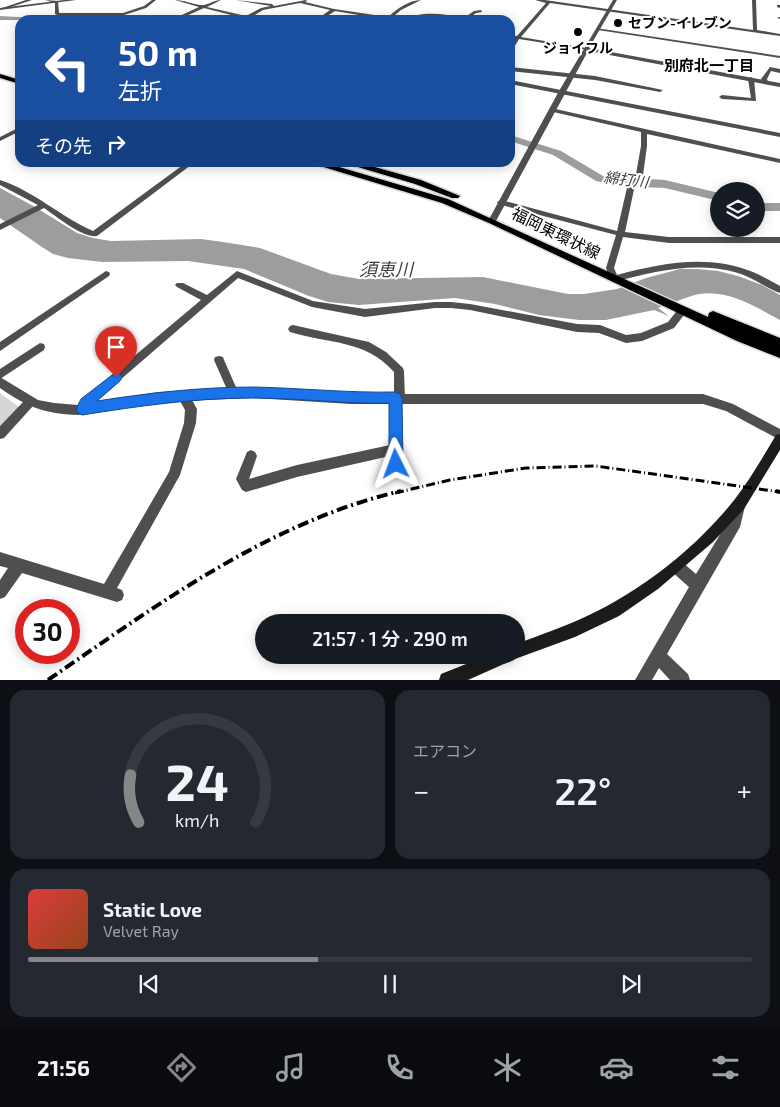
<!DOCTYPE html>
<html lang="ja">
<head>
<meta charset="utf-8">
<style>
	body { margin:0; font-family:"Exo 2","Noto Sans JP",sans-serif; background:#242831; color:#f1f3f6; height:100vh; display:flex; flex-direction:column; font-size:19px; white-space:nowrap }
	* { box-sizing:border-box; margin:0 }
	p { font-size:16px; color:#9ea1a6 }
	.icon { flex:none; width:28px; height:28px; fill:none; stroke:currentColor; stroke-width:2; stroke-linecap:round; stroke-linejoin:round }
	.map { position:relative; height:680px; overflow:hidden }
	.side { display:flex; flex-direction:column; gap:10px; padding:10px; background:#0d0f14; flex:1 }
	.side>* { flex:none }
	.banner { position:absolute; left:15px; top:15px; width:500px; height:152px; border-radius:15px; box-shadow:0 2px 12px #0003; background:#1a4fa0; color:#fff; overflow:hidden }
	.controls { position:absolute; left:710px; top:182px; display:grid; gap:10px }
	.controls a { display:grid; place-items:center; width:55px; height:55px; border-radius:50%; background:#171b24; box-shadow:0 2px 12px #0003; font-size:25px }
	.speed { position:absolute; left:15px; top:599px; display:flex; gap:10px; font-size:25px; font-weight:700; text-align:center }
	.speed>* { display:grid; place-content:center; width:65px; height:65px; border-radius:50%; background:#171b24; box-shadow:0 2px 12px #0003; line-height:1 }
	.speed .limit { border:8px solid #d22; background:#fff; color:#111 }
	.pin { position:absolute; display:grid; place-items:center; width:42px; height:42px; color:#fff; margin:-51px -21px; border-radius:50% 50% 50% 0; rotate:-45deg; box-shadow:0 0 5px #0007 }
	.pin .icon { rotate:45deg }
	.me { position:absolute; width:55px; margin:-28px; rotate:357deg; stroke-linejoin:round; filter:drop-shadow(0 0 4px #0008) }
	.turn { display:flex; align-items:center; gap:18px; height:105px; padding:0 20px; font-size:22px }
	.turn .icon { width:65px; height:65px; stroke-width:2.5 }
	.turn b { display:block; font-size:35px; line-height:42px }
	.then { display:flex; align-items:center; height:48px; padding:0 20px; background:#0003; gap:10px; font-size:19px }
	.big { font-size:38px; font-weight:600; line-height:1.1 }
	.side .widget { flex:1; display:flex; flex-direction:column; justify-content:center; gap:8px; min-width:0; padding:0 18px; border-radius:15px; background:#242831 }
	.side .dial { align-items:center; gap:0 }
	.dial svg { height:130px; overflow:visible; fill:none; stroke:#363941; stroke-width:7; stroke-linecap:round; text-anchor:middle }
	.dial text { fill:#f1f3f6; stroke:none }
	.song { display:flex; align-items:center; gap:15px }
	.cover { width:60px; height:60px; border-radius:8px; background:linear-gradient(135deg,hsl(0 70% 55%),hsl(20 70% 35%)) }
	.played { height:5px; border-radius:2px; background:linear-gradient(90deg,#858687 40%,#363941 40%) }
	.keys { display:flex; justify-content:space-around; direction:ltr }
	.heat { display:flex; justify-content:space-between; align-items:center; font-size:28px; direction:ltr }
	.side .tiles { flex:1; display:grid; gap:10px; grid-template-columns:1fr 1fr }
	.widget:last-child { grid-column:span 2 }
	.trip { position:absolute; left:255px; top:614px; width:270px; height:50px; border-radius:25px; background:#171b24; box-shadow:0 2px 12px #0003; font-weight:600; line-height:50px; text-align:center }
	.tabs { display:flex; height:80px; justify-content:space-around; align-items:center; background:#090b0e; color:#9ea1a6 }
	.tabs .icon { width:35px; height:35px }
	.tabs .current { color:#858687 }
	.tabs b { font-size:22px; color:#f1f3f6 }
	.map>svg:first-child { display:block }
	.green { fill:#d6d6d6 }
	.water { fill:#9d9d9d }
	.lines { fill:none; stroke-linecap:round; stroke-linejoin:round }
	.river { fill:#9d9d9d; fill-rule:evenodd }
	.primary-casing { stroke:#dbdbdb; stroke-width:3 }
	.minor { fill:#4f4f4f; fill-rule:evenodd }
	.tertiary { fill:#4f4f4f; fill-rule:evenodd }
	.secondary { fill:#1c1c1c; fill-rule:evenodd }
	.primary { fill:#000; fill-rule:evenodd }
	.rail-far1 { stroke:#000; stroke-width:3; stroke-dasharray:9 3 1 3; stroke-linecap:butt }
	.rail { stroke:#000; stroke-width:4; stroke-dasharray:11 4 2 4; stroke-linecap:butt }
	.route { fill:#1a73e8; stroke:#114b97 }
	.poi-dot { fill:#000; stroke:#fff; stroke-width:2 }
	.labels { text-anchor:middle; stroke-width:4; stroke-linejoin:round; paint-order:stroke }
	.far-poi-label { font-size:14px; font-weight:bold; fill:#000; stroke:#fff; text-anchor:start }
	.far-neighbourhood-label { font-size:15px; font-weight:bold; fill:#000; stroke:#fff }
	.far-water-label { font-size:15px; font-style:italic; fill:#3e3e3e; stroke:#fff }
	.street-label { font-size:16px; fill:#000; stroke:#fff }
	.water-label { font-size:18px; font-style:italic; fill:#3e3e3e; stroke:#fff }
</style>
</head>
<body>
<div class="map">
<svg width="780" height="680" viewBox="0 0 780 680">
	<rect width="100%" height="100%" fill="#fff"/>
	<path class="green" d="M0,393L19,407L0,426Z"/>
	<path class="water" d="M0,188L35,207L77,233L93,238L111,241L201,239L223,242L260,248L331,274L359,279L483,277L568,294H584L617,289L646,278L680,269H697L718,271L738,276L762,285L780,295V320C756,307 728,289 699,294C685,297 671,304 658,308L669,316L654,310L606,320H579L539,315L495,304L455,298L359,305L328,302L309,296L244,269L188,261L102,262L68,258L53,254L42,247L0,218Z"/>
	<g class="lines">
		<path class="river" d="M0,16L36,18L40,20H0Z
			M510,135L561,151L603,176L665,180L719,193V201L665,188L619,186L596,181L553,155L510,141Z
			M756,203H780V211H756Z"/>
		<g class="primary-casing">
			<path id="primary" d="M0,74L20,80V84L0,78Z
				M307,162H322L448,199L708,317L709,313L713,311L780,338V358L737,341L489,223L442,203Z
				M341,162H357L421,180L460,196L458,198H452L415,184Z"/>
		</g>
		<path class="minor" d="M26,0H32L5,9L2,8Z
			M45,0L58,1L59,13H123L144,6L152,0H156L146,8L124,15L144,20L117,17L115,15H57L55,14V3Z
			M175,0C184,0 192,4 200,5C207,6 214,0 221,0L207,7L246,16L261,8L271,6L235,0L272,4L274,6L306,0L307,1L305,2L334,9L388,17C397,9 409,0 421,0L401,10L389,20L335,11L321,20H316L330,10L300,3L263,10L250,18L257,20H241L243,18L204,8L177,20H171L199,7Z
			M535,0H545L753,30L752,0H756L757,30L780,34V36L550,3L521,37L586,48L588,50L519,39L513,49H510V46L515,38L510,37V35L517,36L546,3Z
			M777,5H780V8L777,7Z
			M481,10L482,12L476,13L466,20L435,16L404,20C422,10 444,14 464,18L474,11Z
			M779,17H780V19L777,18Z
			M596,28L780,56V58L598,30Z
			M510,67L595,76L663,90L660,92L595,80L510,71Z
			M770,67L780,69V73L771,71L767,79L768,82L763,83L761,79Z
			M751,77L754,79L756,101L722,99L719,97L722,95L751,98L748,79Z
			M510,80L780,133V137L510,84Z
			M551,108L780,159V163L647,134V146L643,175L636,180L625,232L669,237H780V243H669L623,237L614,268L617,275C662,263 708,254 753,272C762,276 771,281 780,286V293C768,289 758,281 746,276C703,259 656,271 614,282L611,281L606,268L616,235L498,204L497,202L501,200L617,231L629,179L636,174L641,146V132L549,111V109Z
			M20,127V131L0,141V137Z
			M187,162H195L97,236C82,238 56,216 44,208L0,230V224L38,205L0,185V180C34,191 61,217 93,231Z
			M106,271L109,272L110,274L109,276L0,351V342Z
			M237,271L313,301L365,309L435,302H451L470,304L577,324L600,325L626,335L641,333L668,322L679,308L682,307L687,311L674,328L642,341L626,343L599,333L577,332L470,310L451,308H435L365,317L312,307L238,278L90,406L86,413L82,414L78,413L76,409L82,400L201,300L177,287L175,285L177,283H183L207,295Z
			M293,325L369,342L386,352L403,368L404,371L405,398L401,402L402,465L400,469L396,471L392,469L390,456L297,477L246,492L242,490L236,479L247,452L251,450L255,452L257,456L249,479L297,465L390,445L389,398L394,394V372C365,339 328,344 290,332L288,329L290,326Z
			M40,343L44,344L45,347L44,350L0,379V369Z
			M219,356L223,357L224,360L239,394L238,397L234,399L230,397L229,394L214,360L215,357Z
			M187,391L191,393L192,396V400L197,409L196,423L180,475L117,588L122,590L124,595L122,600L117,602L22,573L5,597L0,599V580L8,568L0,566V552L104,584L169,472L184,423L185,410L180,401L183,393Z
			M29,398L33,400L35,403L33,406L4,438L0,439V426L25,400Z
			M739,500L744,501L745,506L740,527L667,654L688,674L690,680H670L659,668L652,680H635L689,587L672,572L670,567L672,562L677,560L682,562L696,574L729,520L734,501Z"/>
		<path class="tertiary" d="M64,0H76L0,10V8Z
			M613,0H617L589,48L780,83V87L588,51L496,221L495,223H489L488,221L559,91Z
			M0,377L38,400L54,403L78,405L158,392L253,388L351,394H703L733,404L780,429V440L726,411L703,404H351L253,398L158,402L78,415C45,414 27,407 0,388Z"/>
		<path class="secondary" d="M780,434V450L744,509L713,542L658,589L619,616L575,637L515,659L468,680H439L441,674L489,655H516V644C540,635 564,627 587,616C643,590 697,547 735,499C750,479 763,457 776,435Z"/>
		<use href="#primary" class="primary"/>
		<path class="rail-far1" d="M395,493L450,480L526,468L596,466L780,492"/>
		<path class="rail" d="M776,491L780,492
			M48,680C157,605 269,522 401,491"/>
	</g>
	<path class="route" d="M116,372L120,373L122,377L120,381L97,401C148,393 201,387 253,387C301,388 347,393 395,392L400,394L402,398L403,464L401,469L396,471L391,469L389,464V403C343,404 298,398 252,398C195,398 139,406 82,415L78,413L76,409L81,399Z"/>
	<g class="poi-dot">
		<circle cx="618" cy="23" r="5"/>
		<circle cx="578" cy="32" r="5"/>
	</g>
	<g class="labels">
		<g class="far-poi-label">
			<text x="628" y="28">セブン-イレブン</text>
			<text x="578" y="53" text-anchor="middle">ジョイフル</text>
		</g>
		<g class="far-neighbourhood-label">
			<text x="709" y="71">別府北一丁目</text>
		</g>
		<g class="far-water-label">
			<text transform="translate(626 180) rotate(7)" y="5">綿打川</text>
		</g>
		<g class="street-label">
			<text transform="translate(556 233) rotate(26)" y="6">福岡東環状線</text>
		</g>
		<g class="water-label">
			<text x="386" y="276">須恵川</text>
		</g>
	</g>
</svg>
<div class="controls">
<a><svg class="icon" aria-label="layers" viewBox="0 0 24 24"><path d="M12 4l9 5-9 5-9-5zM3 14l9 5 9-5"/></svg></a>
</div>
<div class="speed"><div class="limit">30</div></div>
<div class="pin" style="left:116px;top:377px;background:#d93025"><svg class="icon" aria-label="arrive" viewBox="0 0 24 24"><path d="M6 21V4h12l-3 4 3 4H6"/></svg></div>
<svg class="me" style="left:396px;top:464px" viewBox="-20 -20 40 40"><path d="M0-17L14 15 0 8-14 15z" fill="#1a73e8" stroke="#fff" stroke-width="4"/></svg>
<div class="trip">21:57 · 1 分 · 290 m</div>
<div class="banner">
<div class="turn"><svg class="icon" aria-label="left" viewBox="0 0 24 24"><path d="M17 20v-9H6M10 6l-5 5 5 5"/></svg><div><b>50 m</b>左折</div></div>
<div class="then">その先<svg class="icon" aria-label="right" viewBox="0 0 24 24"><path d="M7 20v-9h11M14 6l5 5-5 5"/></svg></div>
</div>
</div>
<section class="side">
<div class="tiles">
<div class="widget dial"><svg viewBox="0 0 100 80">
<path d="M14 69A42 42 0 1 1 86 69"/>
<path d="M14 69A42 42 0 0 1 9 40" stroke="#858687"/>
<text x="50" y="56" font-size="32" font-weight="700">24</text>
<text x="50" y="72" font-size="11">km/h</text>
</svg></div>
<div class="widget"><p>エアコン</p>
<div class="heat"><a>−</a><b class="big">22°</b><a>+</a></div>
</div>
<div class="widget">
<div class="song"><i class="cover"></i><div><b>Static Love</b><p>Velvet Ray</p></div></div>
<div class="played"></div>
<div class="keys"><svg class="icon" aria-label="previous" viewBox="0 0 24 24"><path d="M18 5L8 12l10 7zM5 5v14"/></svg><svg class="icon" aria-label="pause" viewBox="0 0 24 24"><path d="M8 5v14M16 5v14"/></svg><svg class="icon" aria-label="next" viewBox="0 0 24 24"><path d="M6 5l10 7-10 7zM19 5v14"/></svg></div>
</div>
</div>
</section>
<nav class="tabs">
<b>21:56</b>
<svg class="icon current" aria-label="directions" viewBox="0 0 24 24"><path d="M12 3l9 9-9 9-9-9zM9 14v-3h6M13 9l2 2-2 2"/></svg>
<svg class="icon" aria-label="music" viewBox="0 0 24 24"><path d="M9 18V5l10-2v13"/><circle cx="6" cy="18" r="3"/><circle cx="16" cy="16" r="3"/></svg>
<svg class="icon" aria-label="phone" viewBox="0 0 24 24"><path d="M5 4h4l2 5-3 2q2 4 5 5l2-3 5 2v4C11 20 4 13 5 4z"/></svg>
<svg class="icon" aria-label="climate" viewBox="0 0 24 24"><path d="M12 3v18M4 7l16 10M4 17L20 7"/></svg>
<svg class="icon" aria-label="car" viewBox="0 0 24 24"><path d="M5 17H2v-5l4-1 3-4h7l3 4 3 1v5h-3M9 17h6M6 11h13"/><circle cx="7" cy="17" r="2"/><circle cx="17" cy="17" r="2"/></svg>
<svg class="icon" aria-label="filters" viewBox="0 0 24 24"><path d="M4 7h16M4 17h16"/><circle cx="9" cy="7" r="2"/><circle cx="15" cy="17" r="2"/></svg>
</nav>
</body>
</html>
